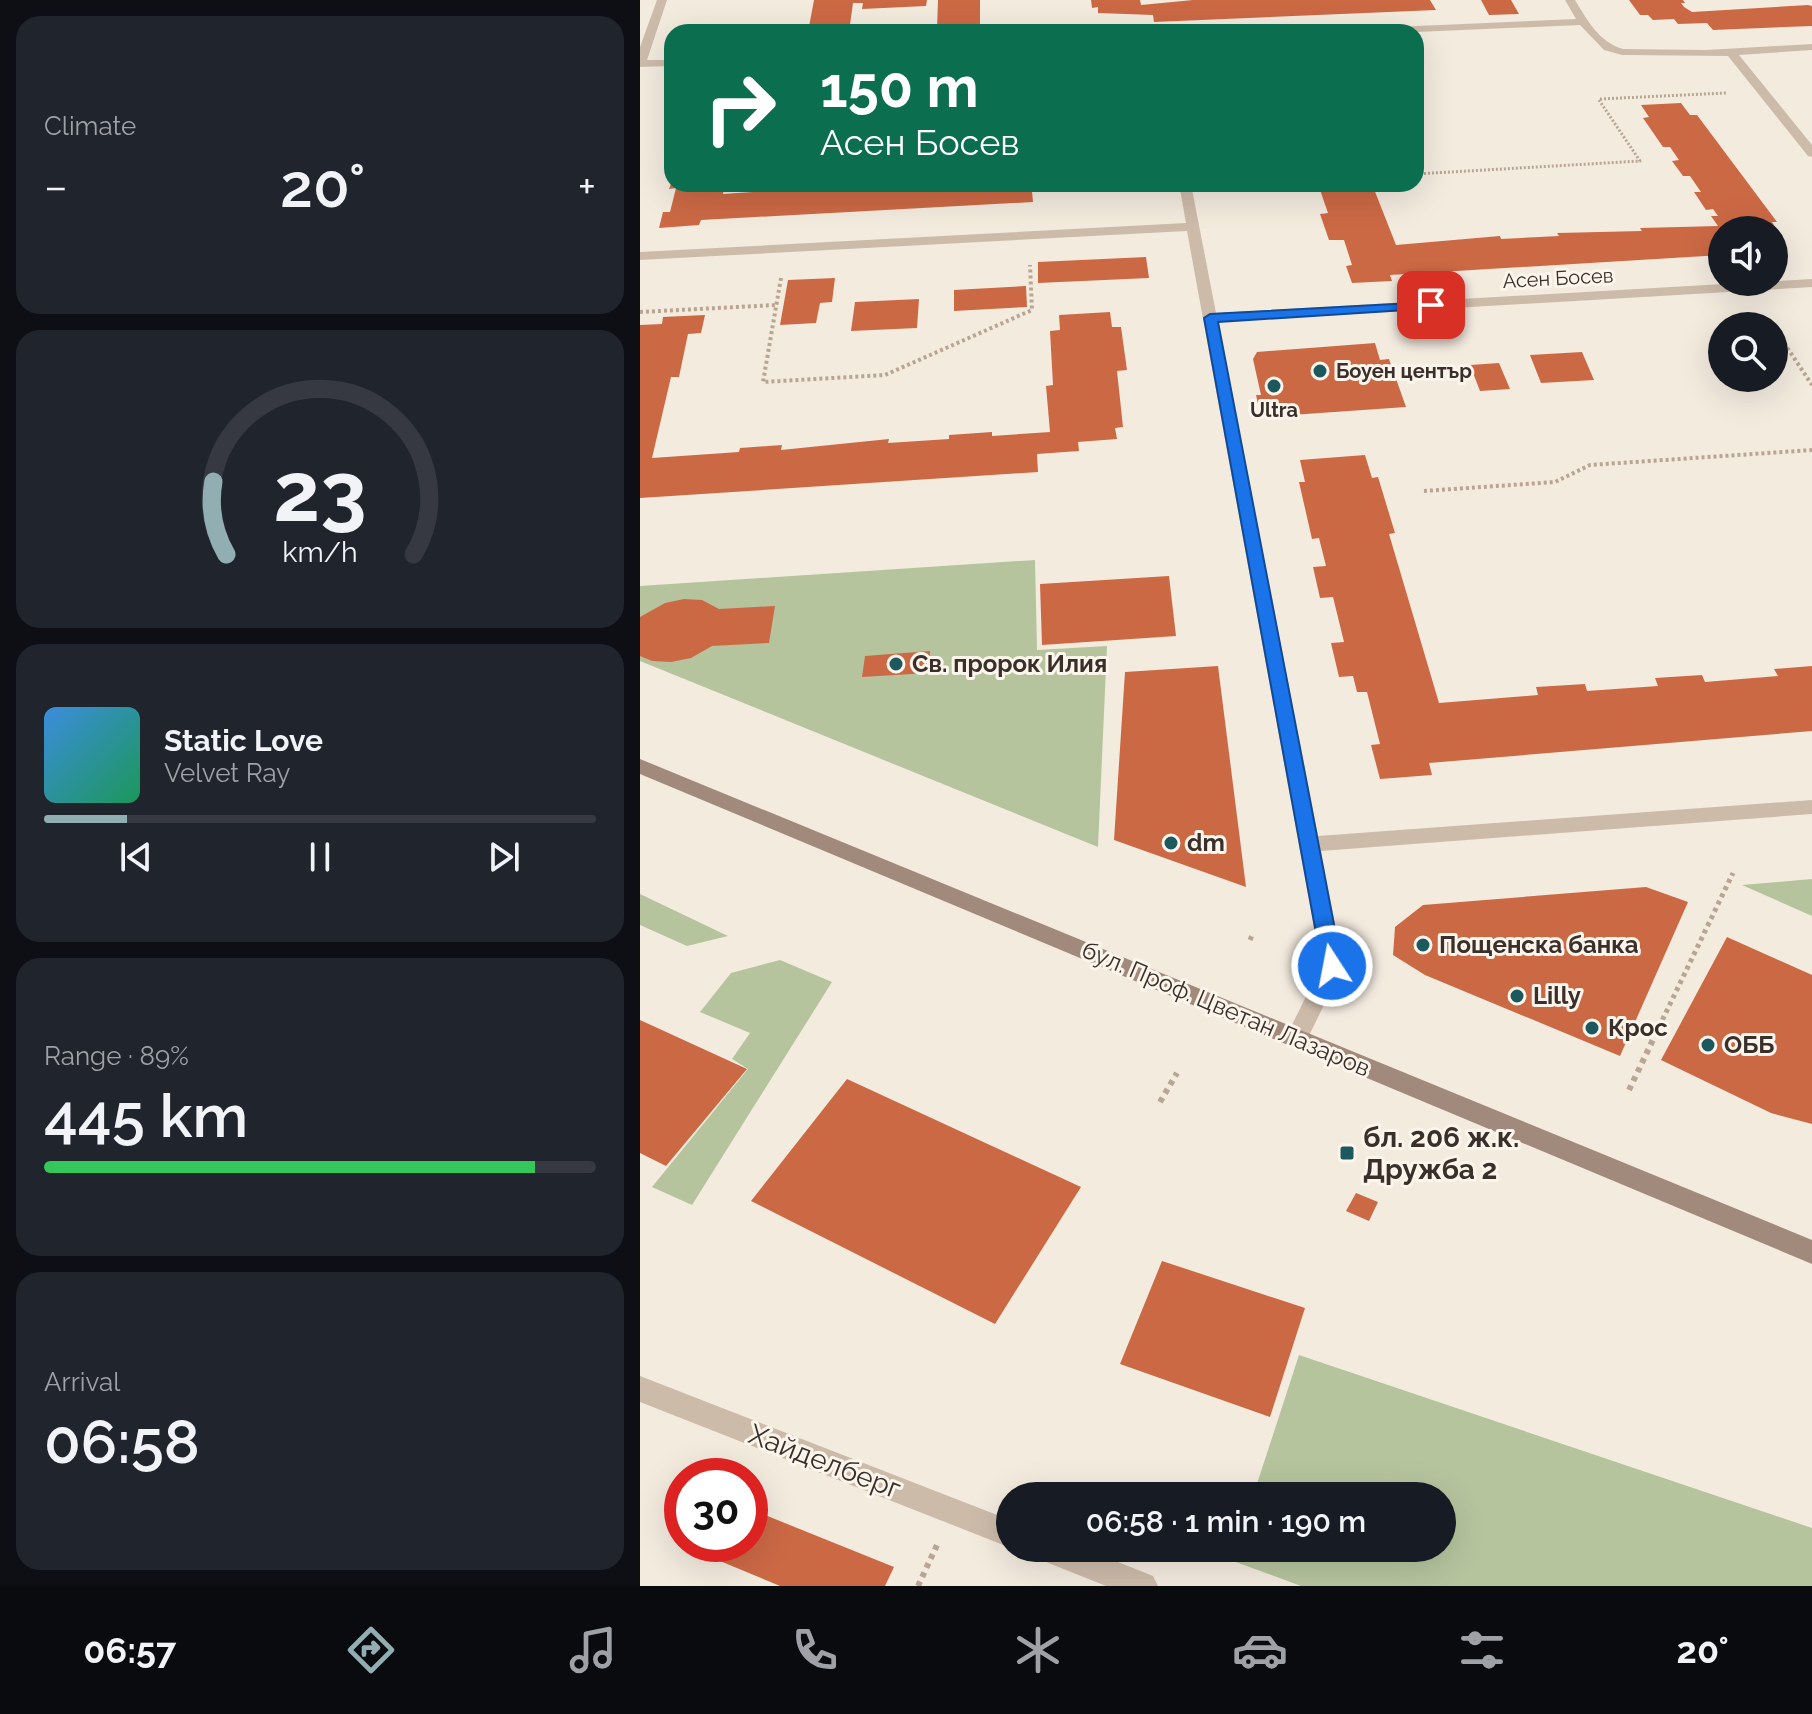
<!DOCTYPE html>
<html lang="en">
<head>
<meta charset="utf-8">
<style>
	body { margin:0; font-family:Raleway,sans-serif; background:#20242c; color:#f1f3f6; height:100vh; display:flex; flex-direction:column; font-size:30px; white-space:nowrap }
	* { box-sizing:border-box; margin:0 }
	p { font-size:26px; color:#9ea1a6 }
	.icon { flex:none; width:44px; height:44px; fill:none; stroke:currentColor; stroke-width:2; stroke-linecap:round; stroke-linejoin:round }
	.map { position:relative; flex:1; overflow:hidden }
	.side { display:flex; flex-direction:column; gap:16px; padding:16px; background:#0d0f14; width:640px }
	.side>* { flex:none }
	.guide { position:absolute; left:24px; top:24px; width:760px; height:168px; border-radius:24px; box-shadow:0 8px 32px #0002; background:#0b6e4f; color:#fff; overflow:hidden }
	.tools { position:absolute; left:1068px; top:216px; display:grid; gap:16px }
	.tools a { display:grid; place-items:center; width:80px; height:80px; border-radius:50%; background:#171b24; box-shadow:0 8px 32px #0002; font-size:40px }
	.speed { position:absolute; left:24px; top:1458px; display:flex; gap:16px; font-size:40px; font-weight:700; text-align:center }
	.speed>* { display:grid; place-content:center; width:104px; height:104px; border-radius:50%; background:#171b24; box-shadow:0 8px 32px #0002; line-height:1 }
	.speed .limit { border:12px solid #d22; background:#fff; color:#111 }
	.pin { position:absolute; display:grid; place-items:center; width:68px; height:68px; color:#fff; margin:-34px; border-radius:16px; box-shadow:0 4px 12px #0006 }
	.me { position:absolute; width:88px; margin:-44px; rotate:349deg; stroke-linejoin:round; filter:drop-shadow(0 0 6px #0008) }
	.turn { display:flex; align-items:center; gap:28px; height:168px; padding:0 24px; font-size:36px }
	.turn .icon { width:104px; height:104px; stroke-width:2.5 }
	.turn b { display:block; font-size:56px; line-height:68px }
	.big { font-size:60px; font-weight:600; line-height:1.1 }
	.side .widget { flex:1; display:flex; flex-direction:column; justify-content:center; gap:12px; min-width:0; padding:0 28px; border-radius:24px; background:#20242c }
	.side .dial { align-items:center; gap:0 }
	.dial svg { height:208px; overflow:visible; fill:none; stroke:#363941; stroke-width:7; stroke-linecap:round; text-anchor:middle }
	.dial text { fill:#f1f3f6; stroke:none }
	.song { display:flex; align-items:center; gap:24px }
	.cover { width:96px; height:96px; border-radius:12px; background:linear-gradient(135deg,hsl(210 70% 55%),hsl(150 70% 35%)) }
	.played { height:8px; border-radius:4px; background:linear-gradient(90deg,#91aeb2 15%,#363941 15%) }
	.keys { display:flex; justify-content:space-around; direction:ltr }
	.heat { display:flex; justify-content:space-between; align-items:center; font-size:44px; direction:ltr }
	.charge { height:12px; border-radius:6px; background:linear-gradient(90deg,#34c759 89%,#363941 0) }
	.trip { position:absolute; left:356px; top:1482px; width:460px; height:80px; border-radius:40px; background:#171b24; box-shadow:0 8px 32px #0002; font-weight:600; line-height:80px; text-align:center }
	.menu { display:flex; height:128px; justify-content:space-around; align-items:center; background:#090b0e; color:#9ea1a6 }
	.menu .icon { width:56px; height:56px }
	.menu .active { color:#91aeb2 }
	.menu b { font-size:36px; color:#f1f3f6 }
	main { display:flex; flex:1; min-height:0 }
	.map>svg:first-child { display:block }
	.green { fill:#b6c49e }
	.building { fill:#cc6945 }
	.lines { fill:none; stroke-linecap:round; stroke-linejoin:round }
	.path-far3 { stroke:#b9a594; stroke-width:3; stroke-dasharray:2 2; stroke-linecap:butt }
	.path-far2 { stroke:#b9a594; stroke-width:4; stroke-dasharray:3 3; stroke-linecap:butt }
	.path-far1 { stroke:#b9a594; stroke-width:5; stroke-dasharray:4 4; stroke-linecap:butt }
	.path { stroke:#b9a594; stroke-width:6; stroke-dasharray:5 5; stroke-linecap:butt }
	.street { fill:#cdbbaa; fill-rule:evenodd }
	.secondary { fill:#a18a7b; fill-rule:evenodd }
	.route { fill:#1a73e8; stroke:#114b97; stroke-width:2 }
	.poi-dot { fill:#1c595f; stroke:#fbf5ec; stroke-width:3 }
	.labels { text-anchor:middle; stroke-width:6; stroke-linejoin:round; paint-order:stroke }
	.far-street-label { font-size:20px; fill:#3a2f2a; stroke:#fbf5ec }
	.far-poi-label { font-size:20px; font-weight:bold; fill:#3a2f2a; stroke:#fbf5ec; text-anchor:start }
	.poi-label { font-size:24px; font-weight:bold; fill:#3a2f2a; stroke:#fbf5ec; text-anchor:start }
	.street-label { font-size:24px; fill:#3a2f2a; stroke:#fbf5ec }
	.near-poi-label { font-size:28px; font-weight:bold; fill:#3a2f2a; stroke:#fbf5ec; text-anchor:start }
	.near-street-label { font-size:28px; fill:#3a2f2a; stroke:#fbf5ec }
</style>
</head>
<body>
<main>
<section class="side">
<div class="widget"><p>Climate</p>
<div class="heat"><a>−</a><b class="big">20°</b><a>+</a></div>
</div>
<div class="widget dial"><svg viewBox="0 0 100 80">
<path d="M14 69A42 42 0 1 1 86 69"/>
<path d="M14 69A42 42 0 0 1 9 41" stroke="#91aeb2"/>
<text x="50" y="56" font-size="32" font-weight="700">23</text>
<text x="50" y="72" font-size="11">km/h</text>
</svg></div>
<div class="widget">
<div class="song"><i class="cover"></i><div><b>Static Love</b><p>Velvet Ray</p></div></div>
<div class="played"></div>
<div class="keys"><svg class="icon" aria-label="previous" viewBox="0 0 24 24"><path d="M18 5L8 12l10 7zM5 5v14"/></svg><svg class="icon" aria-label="pause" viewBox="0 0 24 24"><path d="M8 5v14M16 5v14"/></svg><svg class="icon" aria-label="next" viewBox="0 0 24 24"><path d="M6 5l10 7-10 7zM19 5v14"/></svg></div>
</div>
<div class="widget"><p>Range · 89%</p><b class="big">445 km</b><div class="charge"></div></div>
<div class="widget"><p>Arrival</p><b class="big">06:58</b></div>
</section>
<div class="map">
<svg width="1172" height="1586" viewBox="0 0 1172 1586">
	<rect width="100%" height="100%" fill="#f4ebdf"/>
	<path class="green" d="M395,560L397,650L467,646L458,847L0,661V586Z
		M1172,879V916L1102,885Z
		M0,894L88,936L47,946L0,925Z
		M140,960L192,982L52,1205L12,1187L108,1069L92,1059L110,1033L60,1012L91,973Z
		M659,1355L1172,1528V1586H661L593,1561L597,1548H802V1496H613Z"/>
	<path class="building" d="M174,0H287L286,6L222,9L223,3H213L209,32H168Z
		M298,0H340V27L297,29Z
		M451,0H500L501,5L553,0H790L796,10L514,22L513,15L458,13V7L452,8Z
		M841,0H871L879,14L849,15Z
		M989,0H1043L1045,3H1041L1044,7L1052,12L1168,5L1172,6V26L1073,30L1067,23L1038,24L1034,19L1013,20L1008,15H1000Z
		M1041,103L1050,115H1057L1137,222H1132L1138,231L1082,230V255L750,275L752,281L712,283L706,266L712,265L704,240H689L680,214L688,213L680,190L670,191L668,184H732L756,245L860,236L861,239L919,236L917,233L1002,231L1000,228L1078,226L1071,216H1078L1073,209L1066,210L1054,192H1061L1050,176H1043L1032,161L1039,160L1030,147H1023L1003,118L1009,117L1001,105Z
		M31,184H85L83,194L236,184H425L426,189L392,191L393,202L61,220L59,225L19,228L23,212H30L36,188L29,189Z
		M506,257L509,278L398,283V262Z
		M195,278L192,302L180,303L176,323L140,325L148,280Z
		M386,286L387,307L314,311V290Z
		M279,299L277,328L211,331L215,302Z
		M470,312L472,327H481L487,370L477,371L483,427L475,428L477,439L438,442L439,451L397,454L398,472L0,498V325L22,324L23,317L65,315L61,333L48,334L39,377H31L12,458L99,452L100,448L142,445L141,450L249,439L248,443L309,439V435L352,432V436L410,432L406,386L413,385L410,331L420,330L419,315Z
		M735,343L740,360L749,359L766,407L621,417L616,395H621L613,359L617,352Z
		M942,352L954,380L901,383L890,355Z
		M859,363L870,389L840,391L830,365Z
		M725,455L732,478L738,477L755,533L749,534L799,703L898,695L896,687L945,684L947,691L1018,686L1015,678L1062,675L1065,682L1138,676L1134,669L1172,666V731L789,763L792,775L740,779L731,745L740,744L727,692H717L713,676L699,677L691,643L704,642L693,597L680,598L673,567L686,566L679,538L672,539L659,482H665L660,460Z
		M529,576L536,636L402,645L400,584Z
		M44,599L62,600L79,609L135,606L129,643L72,646L51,658L31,662L12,661L0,656V617L25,603Z
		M290,651L289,673L222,677L225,656Z
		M578,666L606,887L474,840L485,672Z
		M1006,887L1048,902L980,1056L785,975L753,955L755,927L783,905Z
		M1087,937L1172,975V1124L1131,1113L1021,1060Z
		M0,1020L107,1069L26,1166L0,1153Z
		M207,1079L441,1187L355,1324L111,1201Z
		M716,1193L738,1202L729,1221L706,1211Z
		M522,1261L665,1308L630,1417L480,1364Z
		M110,1509L254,1567L245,1586H140L39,1544H110Z"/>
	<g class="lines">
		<path class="path-far3" d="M960,99L1086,93
			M776,174L1000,161L959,100"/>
		<path class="path-far2" d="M141,278L123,382L245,375L392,310L390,265
			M0,312L136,305
			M1134,328L1172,385
			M784,491L915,482L950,465L1172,450"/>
		<path class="path-far1" d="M610,940L613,933
			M1019,1027L1093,873"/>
		<path class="path" d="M989,1090L1020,1025
			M520,1102L537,1073
			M278,1586L297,1545"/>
		<path class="street" d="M17,0H27L7,60H32V66L0,67V47Z
			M925,0H935C947,20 959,42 983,49L1066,50L1172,44V50L1099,55L1172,145V157L1168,156L1088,56L982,55L964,50L940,25L776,32H703L708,29L936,19Z
			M539,184H551L576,313L1172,279V287L578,322L678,836L1172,800V814L681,851L703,966L664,1046L656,1049L648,1046L645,1039L681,966L547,231L0,260V252L546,223Z
			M0,1376L370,1520L371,1548L0,1402Z
			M391,1548H443L513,1576L518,1586H466L396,1558Z"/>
		<path class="secondary" d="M0,759L1172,1240V1264L0,774Z"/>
	</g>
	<path class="route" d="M791,302L796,303V308L578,322L702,966L699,972H685L682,966L564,318L570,314Z"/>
	<g class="poi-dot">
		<circle cx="680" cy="371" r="8"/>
		<circle cx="634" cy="386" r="8"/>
		<circle cx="256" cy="664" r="8"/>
		<circle cx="531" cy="843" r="8"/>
		<circle cx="783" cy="945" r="8"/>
		<circle cx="877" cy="996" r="8"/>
		<circle cx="952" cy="1028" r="8"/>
		<circle cx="1068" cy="1045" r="8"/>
		<rect x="699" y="1145" width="16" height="16" rx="4"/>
	</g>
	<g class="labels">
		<g class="far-street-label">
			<text transform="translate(918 278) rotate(-3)" y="7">Асен Босев</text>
		</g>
		<g class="far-poi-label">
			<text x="696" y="378">Боуен център</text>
			<text x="634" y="417" text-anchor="middle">Ultra</text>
		</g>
		<g class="poi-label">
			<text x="272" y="672">Св. пророк Илия</text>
			<text x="547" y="851">dm</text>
			<text x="799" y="953">Пощенска банка</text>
			<text x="893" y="1004">Lilly</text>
			<text x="968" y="1036">Крос</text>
			<text x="1084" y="1053">ОББ</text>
		</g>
		<g class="street-label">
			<text transform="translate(586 1009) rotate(23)" y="8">бул. Проф. Цветан Лазаров</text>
		</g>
		<g class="near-poi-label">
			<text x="723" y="1147">бл. 206 ж.к.<tspan x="723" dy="32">Дружба 2</tspan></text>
		</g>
		<g class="near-street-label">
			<text transform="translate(185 1461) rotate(21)" y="10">Хайделберг</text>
		</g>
	</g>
</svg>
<div class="tools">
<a><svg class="icon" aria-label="sound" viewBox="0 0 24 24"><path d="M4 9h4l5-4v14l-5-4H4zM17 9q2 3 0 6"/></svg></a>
<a><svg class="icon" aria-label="search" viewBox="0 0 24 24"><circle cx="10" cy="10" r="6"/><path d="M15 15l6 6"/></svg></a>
</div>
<div class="speed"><div class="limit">30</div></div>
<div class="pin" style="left:791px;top:305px;background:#d93025"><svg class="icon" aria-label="arrive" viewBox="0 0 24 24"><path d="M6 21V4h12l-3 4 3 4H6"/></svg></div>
<svg class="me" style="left:692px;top:966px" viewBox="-20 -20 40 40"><circle r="17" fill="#1a73e8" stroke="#fff" stroke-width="3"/><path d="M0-11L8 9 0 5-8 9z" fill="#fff"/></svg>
<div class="trip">06:58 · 1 min · 190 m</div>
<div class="guide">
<div class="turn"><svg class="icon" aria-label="right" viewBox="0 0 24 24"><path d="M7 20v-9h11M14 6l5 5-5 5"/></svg><div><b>150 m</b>Асен Босев</div></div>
</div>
</div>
</main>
<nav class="menu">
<b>06:57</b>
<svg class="icon active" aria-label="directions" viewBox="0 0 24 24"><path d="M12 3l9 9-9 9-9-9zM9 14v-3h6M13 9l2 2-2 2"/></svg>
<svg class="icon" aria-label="music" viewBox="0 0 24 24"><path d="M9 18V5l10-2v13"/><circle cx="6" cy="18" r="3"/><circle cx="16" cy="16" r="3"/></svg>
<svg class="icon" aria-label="phone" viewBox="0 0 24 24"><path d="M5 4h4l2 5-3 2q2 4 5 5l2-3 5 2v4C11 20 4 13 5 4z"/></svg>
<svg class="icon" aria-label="climate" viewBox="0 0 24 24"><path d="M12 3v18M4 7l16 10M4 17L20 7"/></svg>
<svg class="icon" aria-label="car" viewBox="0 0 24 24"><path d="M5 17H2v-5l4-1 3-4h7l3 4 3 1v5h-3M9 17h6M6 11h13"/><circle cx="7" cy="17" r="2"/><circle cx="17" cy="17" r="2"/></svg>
<svg class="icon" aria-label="filters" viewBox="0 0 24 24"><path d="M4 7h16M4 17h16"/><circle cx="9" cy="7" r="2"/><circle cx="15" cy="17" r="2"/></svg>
<b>20°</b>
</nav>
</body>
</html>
